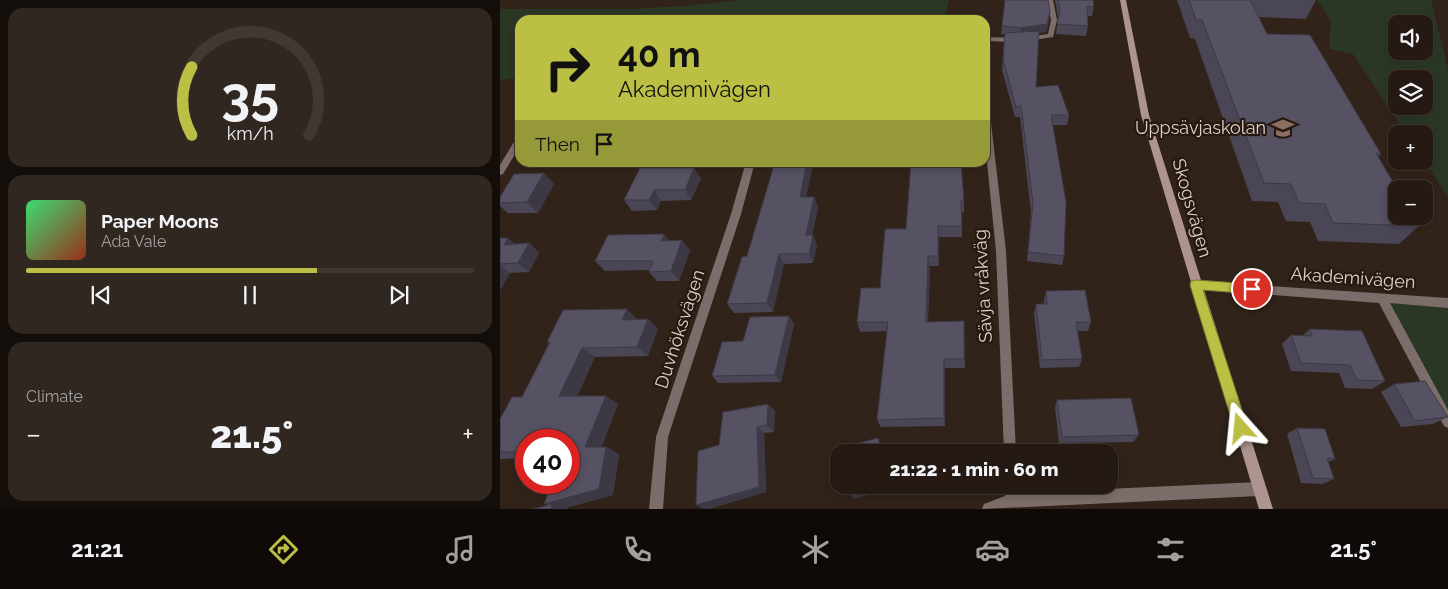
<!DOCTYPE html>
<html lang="en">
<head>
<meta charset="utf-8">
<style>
	body { margin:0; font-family:Raleway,sans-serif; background:#312721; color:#f1f3f6; height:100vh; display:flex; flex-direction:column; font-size:19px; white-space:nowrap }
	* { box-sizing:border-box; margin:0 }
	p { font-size:16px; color:#a3a1a0 }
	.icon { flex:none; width:28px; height:28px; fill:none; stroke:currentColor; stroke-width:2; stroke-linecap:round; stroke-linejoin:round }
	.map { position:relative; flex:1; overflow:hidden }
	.panel { display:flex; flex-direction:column; gap:8px; padding:8px; background:#140e0a; width:500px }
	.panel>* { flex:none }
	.banner { position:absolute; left:15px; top:15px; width:475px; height:152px; border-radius:15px; box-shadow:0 2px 8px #0003,0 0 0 1px #423833; background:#bbc045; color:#111; overflow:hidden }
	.fabs { position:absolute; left:888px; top:15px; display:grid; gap:10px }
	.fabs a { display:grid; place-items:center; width:45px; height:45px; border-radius:10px; background:#251a13; box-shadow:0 2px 8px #0003,0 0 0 1px #423833; font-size:25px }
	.speed { position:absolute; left:15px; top:429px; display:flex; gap:10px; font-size:25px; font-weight:700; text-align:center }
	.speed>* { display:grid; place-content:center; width:65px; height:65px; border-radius:50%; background:#251a13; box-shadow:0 2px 8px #0003,0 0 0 1px #423833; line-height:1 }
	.speed .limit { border:8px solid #d22; background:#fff; color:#111 }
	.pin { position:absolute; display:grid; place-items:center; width:42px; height:42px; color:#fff; margin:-21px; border:2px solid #fff; border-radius:50%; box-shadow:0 1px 5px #0007 }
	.me { position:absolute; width:55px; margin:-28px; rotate:342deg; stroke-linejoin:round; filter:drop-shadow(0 0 4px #0008) }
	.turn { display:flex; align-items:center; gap:18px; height:105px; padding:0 20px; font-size:22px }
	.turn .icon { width:65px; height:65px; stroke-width:2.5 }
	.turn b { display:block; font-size:35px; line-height:42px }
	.then { display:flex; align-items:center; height:48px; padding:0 20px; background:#0003; gap:10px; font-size:19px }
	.big { font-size:38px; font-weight:800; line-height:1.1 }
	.panel .widget { flex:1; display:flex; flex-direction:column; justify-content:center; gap:8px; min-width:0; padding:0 18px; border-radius:15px; background:#312721 }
	.panel .dial { align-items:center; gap:0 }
	.dial svg { height:130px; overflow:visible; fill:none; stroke:#423833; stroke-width:7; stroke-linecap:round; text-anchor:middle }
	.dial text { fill:#f1f3f6; stroke:none }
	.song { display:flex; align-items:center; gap:15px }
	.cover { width:60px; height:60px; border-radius:8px; background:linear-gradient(135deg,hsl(140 70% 55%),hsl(10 70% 35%)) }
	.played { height:5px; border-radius:2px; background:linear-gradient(90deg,#bbc045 65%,#423833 65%) }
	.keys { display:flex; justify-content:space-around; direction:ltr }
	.heat { display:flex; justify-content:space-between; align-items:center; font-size:28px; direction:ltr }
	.trip { position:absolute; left:330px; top:444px; width:288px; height:50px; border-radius:15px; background:#251a13; box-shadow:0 2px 8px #0003,0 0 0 1px #423833; font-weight:800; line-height:50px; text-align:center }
	.tabs { display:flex; height:80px; justify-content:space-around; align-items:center; background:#0f0a08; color:#a3a1a0 }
	.tabs .icon { width:35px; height:35px }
	.tabs .active { color:#bbc045 }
	.tabs b { font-size:22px; color:#f1f3f6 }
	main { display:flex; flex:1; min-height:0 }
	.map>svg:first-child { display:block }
	.green { fill:#2b3725; fill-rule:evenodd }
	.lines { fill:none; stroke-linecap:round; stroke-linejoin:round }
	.lane { fill:#7d6d6a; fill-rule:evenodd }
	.street { fill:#7d6d6a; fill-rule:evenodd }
	.secondary { fill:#ae9490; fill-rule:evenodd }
	.wall { fill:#4a4655 }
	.shaded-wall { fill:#3c3945 }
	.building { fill:#565163; stroke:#3c3945 }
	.route { fill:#bbc045; stroke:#7a7d2d }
	.labels { text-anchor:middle; stroke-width:4.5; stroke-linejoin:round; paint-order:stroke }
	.poi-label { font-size:18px; fill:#dcd2cc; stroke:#271910; text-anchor:end }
	.street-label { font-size:18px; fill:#dcd2cc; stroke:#271910 }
</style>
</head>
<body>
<main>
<section class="panel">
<div class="widget dial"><svg viewBox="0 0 100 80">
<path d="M14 69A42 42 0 1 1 86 69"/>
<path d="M14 69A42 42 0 0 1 14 27" stroke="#bbc045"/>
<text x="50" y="56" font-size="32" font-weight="700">35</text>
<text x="50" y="72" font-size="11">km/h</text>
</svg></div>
<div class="widget">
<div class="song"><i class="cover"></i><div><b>Paper Moons</b><p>Ada Vale</p></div></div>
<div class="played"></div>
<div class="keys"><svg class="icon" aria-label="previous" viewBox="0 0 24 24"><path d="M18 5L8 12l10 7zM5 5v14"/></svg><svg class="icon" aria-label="pause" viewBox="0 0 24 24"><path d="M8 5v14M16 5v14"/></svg><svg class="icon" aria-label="next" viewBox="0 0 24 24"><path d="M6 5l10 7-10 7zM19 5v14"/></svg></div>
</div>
<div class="widget"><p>Climate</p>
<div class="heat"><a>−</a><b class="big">21.5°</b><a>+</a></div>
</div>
</section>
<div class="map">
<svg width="948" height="509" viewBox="0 0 948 509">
	<rect width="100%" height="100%" fill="#312319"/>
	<path class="green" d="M244,0H449L444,20H20V77L0,80V9H129L184,6Z
		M817,0H931L948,69V197L924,160V134H906L853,54L829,49L831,21ZM896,24H924V51H896ZM896,79H924V106H896Z
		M882,298L948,303V422Z"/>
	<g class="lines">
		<path class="lane" d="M547,0H553L557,20L553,37L520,42L485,41V37L520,38L548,34L551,20Z"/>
		<path class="street" d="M485,116L488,117L491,123L506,251L516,452H504L496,251L485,143Z
			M20,136V146L3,174L0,175V165L17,137Z
			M246,162H255L241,214L168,437L163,509H149L156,437L231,214Z
			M696,281L948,298V308L890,303L948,410V428L944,426L879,303L696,289L692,288L691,285L692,282Z
			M759,482L764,484L766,489L764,494L759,496L482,509L484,504L505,496L504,485H518V493Z"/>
		<path class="secondary" d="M620,0H626L649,115L773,509H759L641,115Z"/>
	</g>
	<path class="wall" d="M555,0H593L594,7L592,16H587L588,26L586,36L556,34L558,18Z
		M677,0H816L806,19L759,17L767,34L881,154L878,157L919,226L899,244L818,241L810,222L786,221L778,202L752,201L695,39L690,38Z
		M549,20L546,32L538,33L536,87L569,115L567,125H553L564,256L562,265L527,261L531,212L520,117H515L502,70L505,34H501L502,26Z
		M275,162H328V164H313L306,197H314L318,207L312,235H313L317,245L313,263L284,264L273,312L234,313L227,304L247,256Z
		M446,164L464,201V212H462V237H439V266H430L428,322L464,321L465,368H445V426L381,427L377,420L387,331L360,332L357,322L380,288L406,229Z
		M140,168L201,178L191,200L161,201L157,210L132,211L124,200Z
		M44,173L54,184L38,213H8L0,206V197Z
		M0,238L15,244L29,243L39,253L29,272L10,273L0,290Z
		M169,241L190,250L179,281H157L149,272V270L105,271L95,261Z
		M546,291L591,322L588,331H578L582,359L579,367L540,368L534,313L536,304H544V300Z
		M289,316L294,324L281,382L218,383L212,376L243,341Z
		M137,319V320L148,319L158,329L148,356L95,357L77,396L118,404L101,447H106L119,454L113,495L65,508L69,509H34L48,505L69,440H26V458L0,459V419L22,397L49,344L47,342Z
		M810,329L885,381L872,389L845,388L839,373L791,371L782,344L791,335L802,336Z
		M894,384L948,417L933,424L901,427L881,392Z
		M557,400L639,435L633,442L559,443L555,407Z
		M268,404L275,411L274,432L264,433L266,492L208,509H204L196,505L219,445Z
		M797,428L835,459L828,462L834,479L822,484L801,483L787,434Z"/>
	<path class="shaded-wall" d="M550,12L546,32L520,36L521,28Z
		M307,162H313V164L304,207L300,197Z
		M194,168L201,178L191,200L185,190Z
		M44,173L54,184L38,213L27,202Z
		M154,190L161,201L157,210L149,200Z
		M314,197L318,207L310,245L306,235Z
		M438,226L439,237V266L438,256Z
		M164,234L172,244L161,241Z
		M313,235L317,245L313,263L309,254Z
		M8,238L19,247L4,245Z
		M182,240L190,250L179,281L171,271Z
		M29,243L39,253L29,272L18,263Z
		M279,254L284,264L273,312L267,303Z
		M428,256L430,266L427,331L426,322Z
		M0,265L10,273L0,290Z
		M127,309L137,319L133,329L122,320Z
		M289,316L294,324L281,382L275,375Z
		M148,319L158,329L148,356L137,347Z
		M82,348L95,357L73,404L59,396Z
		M444,359L445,368V426L444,418Z
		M106,396L118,404L99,454L85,447Z
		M268,404L275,411L274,432L267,425Z
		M257,427L264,433L266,492L208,509H204L196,505Z
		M378,438L381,444L382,452H380Z
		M106,447L119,454L113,495L65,508L69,509H51L52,506L44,504Z
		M382,485H388L389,489L354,499L350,495Z"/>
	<path class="building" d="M505,0H548L550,12L547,24L521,28L502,26Z
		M558,0H593L594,7L587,6L588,26L557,24L560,10Z
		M689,0H750L767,34L810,35L881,154L876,153L897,189L896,216H913L919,226L833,223L825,204L799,203L791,184L764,183L702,20H696Z
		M539,31L536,87L558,85L569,115H551L566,202L564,256L528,252L533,203L521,106L516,107L503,59L505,33Z
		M275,162H307L300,197H314L306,235H313L309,254H279L267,303L227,304L242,257L247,256Z
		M411,162H445V164L461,163L464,201H461L462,226H438V256H428L426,322L464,321V359H444V418L377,420L388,322H357L361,288H380L385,229H406Z
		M140,168H194L185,190H154L149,200H124Z
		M44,173L27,202L0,203V197L14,174Z
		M164,234L161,241L182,240L171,271L149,272L153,261H95L108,235Z
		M0,238H8L4,245L29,243L18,263L0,264Z
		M585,290L591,322H576L582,359L542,360L536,304H547L546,291Z
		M127,309L122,320L148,319L137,347L82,348L59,396H106L85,447H106L99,489L44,504L52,482H69V440H26V452H0V419L12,397H22L50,342H47L63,310Z
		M289,316L275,375L212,376L222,342L243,341L250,317Z
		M810,329L862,331L885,381L857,380L850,365L801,363L791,335L812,336Z
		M925,381L948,417L915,421L894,384Z
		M631,398L639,435L562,437L557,400Z
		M268,404L267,425L257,427L259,487L196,505L198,451L219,445L223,412Z
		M797,428L825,429L835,459L827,458L834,479L813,478Z
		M378,438L380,452H344V447Z
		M349,485H382L350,495Z
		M52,504L51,509H34Z"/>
	<path class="route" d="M696,280L752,284L756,285L758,289L756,292L752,294L703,290L748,428L746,434L741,436L736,434L734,428L690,285L691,281Z"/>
	<defs>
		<g id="school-bare" transform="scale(1.725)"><path d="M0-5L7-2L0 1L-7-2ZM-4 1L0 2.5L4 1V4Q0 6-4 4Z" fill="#8d6e63" stroke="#271910" stroke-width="2.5" paint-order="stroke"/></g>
	</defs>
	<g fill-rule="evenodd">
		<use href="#school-bare" x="783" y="128"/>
	</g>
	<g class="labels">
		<g class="poi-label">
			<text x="766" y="134">Uppsävjaskolan</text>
		</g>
		<g class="street-label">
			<text transform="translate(692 208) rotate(74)" y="6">Skogsvägen</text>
			<text transform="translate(853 278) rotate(4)" y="6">Akademivägen</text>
			<text transform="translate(483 286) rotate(-93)" y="6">Sävja vråkväg</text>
			<text transform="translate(180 329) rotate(-72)" y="6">Duvhöksvägen</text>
		</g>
	</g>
</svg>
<div class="fabs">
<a><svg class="icon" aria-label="sound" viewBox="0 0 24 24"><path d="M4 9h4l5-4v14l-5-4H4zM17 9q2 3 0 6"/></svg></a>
<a><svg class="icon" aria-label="layers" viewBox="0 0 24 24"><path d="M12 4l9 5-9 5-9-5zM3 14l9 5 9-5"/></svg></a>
<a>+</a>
<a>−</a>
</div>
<div class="speed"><div class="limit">40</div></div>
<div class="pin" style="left:752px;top:289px;background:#d93025"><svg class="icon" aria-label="arrive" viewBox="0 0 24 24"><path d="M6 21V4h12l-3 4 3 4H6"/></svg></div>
<svg class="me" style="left:741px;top:428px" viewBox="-20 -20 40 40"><path d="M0-17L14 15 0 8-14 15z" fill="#bbc045" stroke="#fff" stroke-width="4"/></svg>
<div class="trip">21:22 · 1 min · 60 m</div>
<div class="banner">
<div class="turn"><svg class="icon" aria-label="right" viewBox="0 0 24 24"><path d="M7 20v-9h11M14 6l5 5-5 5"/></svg><div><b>40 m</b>Akademivägen</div></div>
<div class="then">Then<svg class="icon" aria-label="arrive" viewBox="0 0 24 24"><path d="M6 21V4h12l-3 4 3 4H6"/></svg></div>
</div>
</div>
</main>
<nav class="tabs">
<b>21:21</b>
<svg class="icon active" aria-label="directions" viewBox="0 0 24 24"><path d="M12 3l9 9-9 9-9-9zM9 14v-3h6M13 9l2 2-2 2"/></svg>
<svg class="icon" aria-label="music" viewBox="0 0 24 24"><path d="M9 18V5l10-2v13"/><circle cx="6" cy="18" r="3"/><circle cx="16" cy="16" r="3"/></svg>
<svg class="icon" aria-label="phone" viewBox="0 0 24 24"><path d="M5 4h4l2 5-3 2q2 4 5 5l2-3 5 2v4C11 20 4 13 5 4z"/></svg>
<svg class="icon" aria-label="climate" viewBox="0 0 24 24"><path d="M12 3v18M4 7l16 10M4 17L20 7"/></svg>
<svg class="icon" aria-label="car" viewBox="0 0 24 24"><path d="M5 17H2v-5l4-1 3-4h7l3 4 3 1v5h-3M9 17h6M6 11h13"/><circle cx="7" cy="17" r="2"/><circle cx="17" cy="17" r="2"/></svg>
<svg class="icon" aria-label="filters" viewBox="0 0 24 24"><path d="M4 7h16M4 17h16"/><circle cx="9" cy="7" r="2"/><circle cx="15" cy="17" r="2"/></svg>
<b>21.5°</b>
</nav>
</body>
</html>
